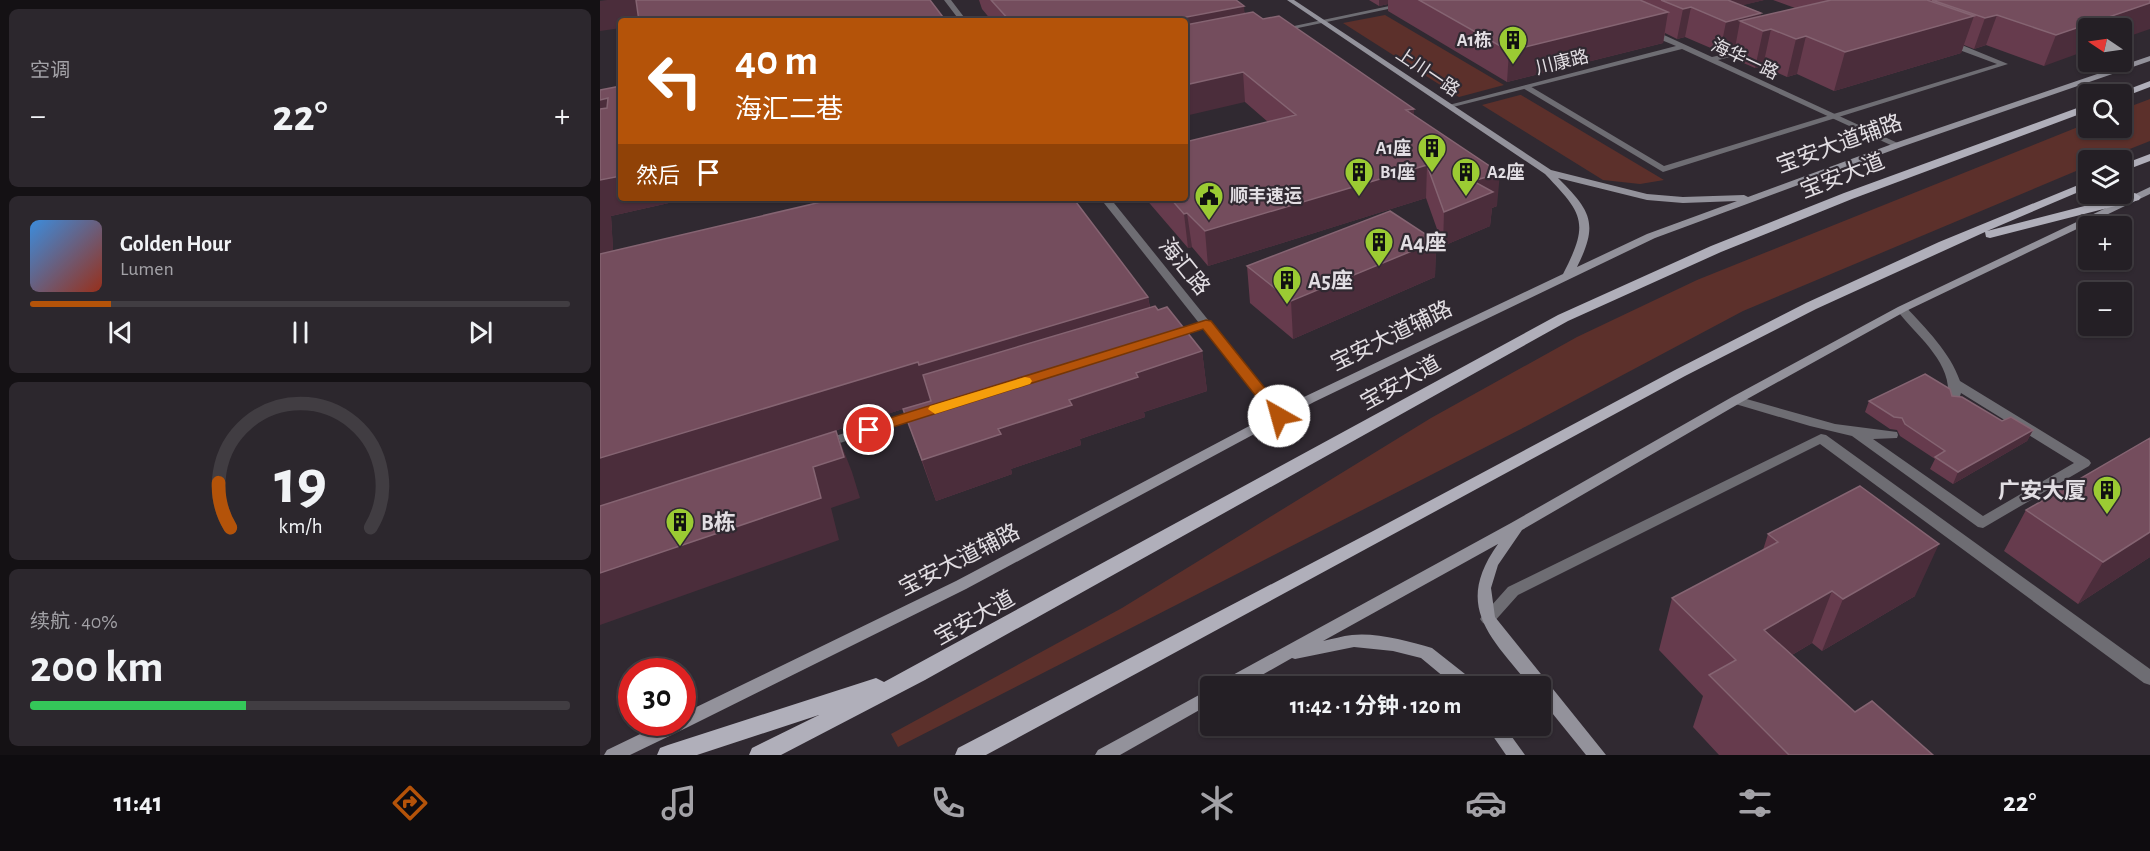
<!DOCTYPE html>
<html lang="zh">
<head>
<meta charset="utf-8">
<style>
	body { margin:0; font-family:"Alegreya Sans","Noto Sans SC",sans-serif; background:#2c272d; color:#f1f3f6; height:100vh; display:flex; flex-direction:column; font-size:22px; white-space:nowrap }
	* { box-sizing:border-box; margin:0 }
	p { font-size:20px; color:#a3a2a7 }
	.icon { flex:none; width:33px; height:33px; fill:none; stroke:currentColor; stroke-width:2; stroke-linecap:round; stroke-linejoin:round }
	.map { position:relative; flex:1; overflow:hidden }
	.side { display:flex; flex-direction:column; gap:9px; padding:9px; background:#141114; width:600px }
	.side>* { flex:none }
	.banner { position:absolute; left:18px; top:18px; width:570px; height:183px; border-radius:6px; box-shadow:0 2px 4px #0004,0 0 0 2px #413d42; background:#b45309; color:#fff; overflow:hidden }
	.needle { width:39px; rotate:283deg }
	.buttons { position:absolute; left:1478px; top:18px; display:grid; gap:12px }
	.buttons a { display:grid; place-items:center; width:54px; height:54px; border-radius:6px; background:#241f25; box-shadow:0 2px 4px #0004,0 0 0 2px #413d42; font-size:30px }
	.speed { position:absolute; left:18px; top:658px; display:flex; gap:12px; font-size:30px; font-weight:700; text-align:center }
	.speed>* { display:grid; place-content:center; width:78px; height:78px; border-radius:50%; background:#241f25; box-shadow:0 2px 4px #0004,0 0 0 2px #413d42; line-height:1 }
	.speed .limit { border:9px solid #d22; background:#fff; color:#111 }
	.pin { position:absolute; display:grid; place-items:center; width:51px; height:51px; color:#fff; margin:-26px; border:3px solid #fff; border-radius:50%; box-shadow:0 2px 6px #0007 }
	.me { position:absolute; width:66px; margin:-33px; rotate:322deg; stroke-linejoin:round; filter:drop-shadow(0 0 4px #0008) }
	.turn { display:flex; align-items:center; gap:21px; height:126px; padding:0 18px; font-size:27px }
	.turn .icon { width:78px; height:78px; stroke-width:2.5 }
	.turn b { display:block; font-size:42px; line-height:51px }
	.then { display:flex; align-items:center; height:57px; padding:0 18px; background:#0003; gap:12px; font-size:22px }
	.big { font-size:45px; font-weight:700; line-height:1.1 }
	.side .tile { flex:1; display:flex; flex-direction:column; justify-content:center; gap:9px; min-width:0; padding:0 21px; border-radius:9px; background:#2c272d }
	.side .dial { align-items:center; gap:0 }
	.dial svg { height:156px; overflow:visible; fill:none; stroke:#413d42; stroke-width:7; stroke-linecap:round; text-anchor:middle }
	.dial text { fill:#f1f3f6; stroke:none }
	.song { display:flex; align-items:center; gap:18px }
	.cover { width:72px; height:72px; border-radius:9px; background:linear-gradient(135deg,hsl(210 70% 55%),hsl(10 70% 35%)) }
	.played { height:6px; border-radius:3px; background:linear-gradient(90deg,#b45309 15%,#413d42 15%) }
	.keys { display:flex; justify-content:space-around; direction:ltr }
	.heat { display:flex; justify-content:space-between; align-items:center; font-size:33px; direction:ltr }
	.charge { height:9px; border-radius:4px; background:linear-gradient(90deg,#34c759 40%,#413d42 0) }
	.trip { position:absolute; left:600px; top:676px; width:351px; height:60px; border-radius:6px; background:#241f25; box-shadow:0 2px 4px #0004,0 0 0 2px #413d42; font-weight:700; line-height:60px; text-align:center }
	.dock { display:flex; height:96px; justify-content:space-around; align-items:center; background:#0e0c0f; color:#a3a2a7 }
	.dock .icon { width:42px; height:42px }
	.dock .active { color:#b45309 }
	.dock b { font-size:27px; color:#f1f3f6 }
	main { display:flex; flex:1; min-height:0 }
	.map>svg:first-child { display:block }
	.green { fill:#5c302b }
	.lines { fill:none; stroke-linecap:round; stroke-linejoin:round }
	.lane { fill:#6e6d73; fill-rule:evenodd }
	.street { fill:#6e6d73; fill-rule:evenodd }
	.secondary { fill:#93929b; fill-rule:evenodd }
	.primary { fill:#b0afba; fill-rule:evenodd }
	.wall { fill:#663b4d }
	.shaded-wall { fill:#4b2d3b }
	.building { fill:#744d5d; stroke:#856472; stroke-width:1.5 }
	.route { fill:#b45309; stroke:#753606; stroke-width:1.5 }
	.slow { fill:#f59e0b }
	.labels { text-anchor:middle; stroke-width:4.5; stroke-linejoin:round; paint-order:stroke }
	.far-poi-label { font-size:18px; font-weight:bold; fill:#e2dee3; stroke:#302931; text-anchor:start }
	.far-street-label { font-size:18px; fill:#e2dee3; stroke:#302931 }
	.street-label { font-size:22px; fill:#e2dee3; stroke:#302931 }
	.poi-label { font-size:22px; font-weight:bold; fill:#e2dee3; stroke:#302931; text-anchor:start }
</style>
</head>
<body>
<main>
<section class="side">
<div class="tile"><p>空调</p>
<div class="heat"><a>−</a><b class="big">22°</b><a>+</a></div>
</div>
<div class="tile">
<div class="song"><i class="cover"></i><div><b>Golden Hour</b><p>Lumen</p></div></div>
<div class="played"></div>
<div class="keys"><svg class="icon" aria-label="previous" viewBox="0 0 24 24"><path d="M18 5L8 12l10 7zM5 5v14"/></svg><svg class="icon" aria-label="pause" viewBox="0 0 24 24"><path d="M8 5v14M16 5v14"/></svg><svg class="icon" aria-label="next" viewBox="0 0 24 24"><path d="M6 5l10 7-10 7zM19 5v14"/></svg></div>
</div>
<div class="tile dial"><svg viewBox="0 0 100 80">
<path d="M14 69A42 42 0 1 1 86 69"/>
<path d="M14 69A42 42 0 0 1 8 46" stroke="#b45309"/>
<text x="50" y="56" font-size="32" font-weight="700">19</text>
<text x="50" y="72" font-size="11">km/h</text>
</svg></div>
<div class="tile"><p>续航 · 40%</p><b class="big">200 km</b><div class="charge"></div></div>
</section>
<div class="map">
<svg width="1550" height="755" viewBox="0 0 1550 755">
	<rect width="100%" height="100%" fill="#302931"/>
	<path class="green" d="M785,15L904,85L859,97L743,23Z
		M920,95H921L1064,180L1040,184L1003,180L882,105Z
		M1550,99V141L1502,160H1488V166L1143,311L921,429L298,747L291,734L522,608L831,418L977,337L1097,280L1488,123V128H1521V110Z"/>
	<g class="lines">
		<path class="lane" d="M1346,41H1352L1408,64L1063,172L921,87L928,85L1064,166L1397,64L1346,45Z
			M1302,306L1306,307C1326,329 1350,352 1360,381L1489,460L1491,463L1489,466L1383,528L1378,527L1252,436L1210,426L1132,403L1130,400L1136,396L1235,424L1297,432L1298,435L1297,438L1273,439L1383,516L1474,463L1361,393L1357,406H1349L1347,403C1356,364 1317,337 1296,309Z
			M606,321L612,324L610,326L571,338L565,335L567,333Z
			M322,409L326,410L328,413L326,416L224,448L218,444L219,441Z
			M1221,434L1226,435L1550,669V685L1544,683L1220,444L918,595L893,623L888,625L883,623L880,619L883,615L908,587Z"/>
		<path class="street" d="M344,0H351L367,21H360Z
			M818,0H831L679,32L675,30Z
			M1047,30H1053L1112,57L1151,48V52L1118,60L1302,145L1295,147L1082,49L849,108L845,106L1076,46L1047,34Z
			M500,198H510L683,413L685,416L683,419H675Z"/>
		<path class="secondary" d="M687,0H694L951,170L1047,194L1083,197L1144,195L1148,197L1295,143L1550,56V61L1301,147L1055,238L714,402L366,589L86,728L30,755H4L7,750L63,723H82V714L356,581L706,396L963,274C990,222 983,214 945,174ZM958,178L1047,200L1083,203L1137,201L1047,234L977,267C999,223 991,211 958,178Z
			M1550,187V194L1306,311L1140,403L922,530L898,565L891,588L895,617L1006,755H986L940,698V687H931C891,637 853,607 898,544L723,641C733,639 742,636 752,635C774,632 810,641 832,648L865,674L873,687H856L821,658L793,651L754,647L695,659L692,658L641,687H618L620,682L911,523L1132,397L1298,307Z
			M610,689V704L520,755H495L498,750Z
			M886,726H904L925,755H906Z"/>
		<path class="primary" d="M1550,81V87L1521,98V94H1516Z
			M1488,104V111L1252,199L1121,252L968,321L325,680L181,755H149L152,748L219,715L97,755H57L60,748L68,745L276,678L284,682L958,315L1111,246L1244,193Z
			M1550,154V161L1521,172V165Z
			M1488,181V188L1387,231L1535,193L1541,197L1539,200L1390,238L1386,237L1385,232L1216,309L1085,376L386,755H355L358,748L775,530L1075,370L1206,303L1339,242Z"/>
	</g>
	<path class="wall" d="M379,0H636L645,13L663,19L814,109L813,115L897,206L892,208L890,226L843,246L826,198L608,266L592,247L588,248L545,198H585L668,122L645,102L585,21H392L382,9Z
		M769,0H1164L1142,5L1161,13L1160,17L1195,8L1173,0H1550L1444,66L1386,45L1374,49L1364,45L1361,53L1234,91L1197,74L1187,77L1163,66L1155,68L1132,58L1135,48L1120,52L1085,37L1077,39L1065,33L1063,43L907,82L788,11V4L779,6Z
		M0,90L21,198H91L11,216L13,251L548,297L550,307L558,310L602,351L607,391L544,412L545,417L480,439L481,445L411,469L412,474L336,501L303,409L331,400L0,506Z
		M836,241L835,277L693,339L650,303L647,266Z
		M1352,396L1402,421L1433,430L1427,441L1353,484L1330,469L1335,459L1300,436L1297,430L1290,429L1265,412L1269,401Z
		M1426,510L1550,557L1478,604L1404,551Z
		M1168,534L1315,596L1222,651L1212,643L1192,655L1255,712L1333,755H1119L1093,727L1103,696L1059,650L1072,598L1163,550Z"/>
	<path class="shaded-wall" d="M7,0H37L46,21H21V28L0,31V1Z
		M779,0H788V4L779,6Z
		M1097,0H1164L1108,14Z
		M1550,0V29L1521,39V28H1488V50L1444,66L1456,35Z
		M644,6L646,33L585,46V21H581V18Z
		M1091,7L1085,37L1077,39L1083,9Z
		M1068,12L1063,43L907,82L909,51Z
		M1161,13L1157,29L1140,21L1135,48L1120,52L1126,22Z
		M1397,15L1386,45L1374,49L1385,18Z
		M1374,16L1361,53L1234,91L1245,52Z
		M1171,29L1163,66L1155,68L1163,31Z
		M1206,36L1197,74L1187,77L1196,39Z
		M643,72L645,102L585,116V85Z
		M8,98L21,127L0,134V100Z
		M814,109L813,140L806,110Z
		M827,165L826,198L608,266L605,231Z
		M900,173L897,206L892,208L890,226L843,246L844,212L873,181Z
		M21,176V198H91L11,216L15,279L0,283V180Z
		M587,213L592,247L588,248L584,214Z
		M836,241L835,277L693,339L691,301Z
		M548,297L554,335L332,404L319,365Z
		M602,351L607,391L544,412L545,417L480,439L481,445L411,469L412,474L336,501L322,460L536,373Z
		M318,362L331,400L0,506V458Z
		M1433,430L1427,441L1353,484L1358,472Z
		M236,431L252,472L260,498L231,508L239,540L0,625V573L213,467Z
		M1550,532V557L1478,604L1503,562Z
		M1339,544L1315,596L1222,651L1243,599Z
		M1232,591L1212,643L1146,682L1164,630Z"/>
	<path class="building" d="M36,0H330L346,21H39Z
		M391,0H636L644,6L581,18V21H410Z
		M819,0H1040L1068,12L909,51Z
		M1061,0H1128L1161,13L1126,22L1091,7L1083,9Z
		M1231,0H1327L1374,16L1245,52L1206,36L1196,39L1171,29L1163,31L1140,21Z
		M1332,0H1550V3L1456,35L1397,15L1385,18Z
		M653,12L663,19L679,16L814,109L806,110L900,173L873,181L893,192L844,212L827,165L605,231L587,213L584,214L570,198H585V142L696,115L643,72L585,85V25Z
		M21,86V176L0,180V109L7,108L8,98L0,100V90Z
		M238,198H473L548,297L319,365L318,362L0,458V254Z
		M790,211L836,241L691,301L647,266Z
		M555,306L558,310L567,307L602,351L536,373L538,377L469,400L472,405L398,429L401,434L322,460L303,409L331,401L323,375Z
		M1325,374L1350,389L1352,396L1362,397L1402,421L1411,417L1433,430L1358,472L1335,457L1345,451L1305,424L1302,418L1294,417L1269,401Z
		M236,431L244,457L213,467L221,498L0,573V506Z
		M1550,438V532L1503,562L1426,510Z
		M1260,486L1339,544L1243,599L1232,591L1164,630L1255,712L1272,701L1333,755H1189L1109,675L1136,660L1072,598L1178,542L1168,534Z"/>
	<path class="route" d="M606,320L611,321L684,412L686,416L684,419H674L603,329L274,433H264L262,430L264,426Z"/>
	<path class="slow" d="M425,377L430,378L432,381L430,384L335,414L328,409L330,406Z"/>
	<defs>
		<g id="building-pin" transform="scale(1.5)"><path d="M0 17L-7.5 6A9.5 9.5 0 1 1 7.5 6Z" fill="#9bcb33" stroke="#302931"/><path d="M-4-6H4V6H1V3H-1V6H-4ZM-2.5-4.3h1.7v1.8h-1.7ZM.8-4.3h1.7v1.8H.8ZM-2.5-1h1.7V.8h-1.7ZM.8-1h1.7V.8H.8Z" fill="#111"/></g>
		<g id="civic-pin" transform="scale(1.5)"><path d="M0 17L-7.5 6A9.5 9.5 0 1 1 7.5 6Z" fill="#9bcb33" stroke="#302931"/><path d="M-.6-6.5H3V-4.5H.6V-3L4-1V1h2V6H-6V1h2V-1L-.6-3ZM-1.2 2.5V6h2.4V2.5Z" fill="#111"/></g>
	</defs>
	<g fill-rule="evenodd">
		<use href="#building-pin" x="913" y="40"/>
		<use href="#building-pin" x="832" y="148"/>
		<use href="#building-pin" x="759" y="172"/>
		<use href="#building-pin" x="866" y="172"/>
		<use href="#civic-pin" x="609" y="196"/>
		<use href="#building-pin" x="779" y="242"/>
		<use href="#building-pin" x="687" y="280"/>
		<use href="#building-pin" x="1507" y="490"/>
		<use href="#building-pin" x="80" y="522"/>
	</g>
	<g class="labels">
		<g class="far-poi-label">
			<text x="892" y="46" text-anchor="end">A1栋</text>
			<text x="811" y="154" text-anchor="end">A1座</text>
			<text x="780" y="178">B1座</text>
			<text x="887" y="178">A2座</text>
			<text x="630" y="202">顺丰速运</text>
		</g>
		<g class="far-street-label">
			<text transform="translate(1145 59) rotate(25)" y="6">海华一路</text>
			<text transform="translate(962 62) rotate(-14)" y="6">川康路</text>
			<text transform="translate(828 72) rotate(34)" y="6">上川一路</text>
		</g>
		<g class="street-label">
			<text transform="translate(1239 143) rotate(-20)" y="8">宝安大道辅路</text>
			<text transform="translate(1242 175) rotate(-21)" y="8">宝安大道</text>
			<text transform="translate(585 266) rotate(51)" y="8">海汇路</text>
			<text transform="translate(791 335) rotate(-26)" y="8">宝安大道辅路</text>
			<text transform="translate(800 382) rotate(-29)" y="8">宝安大道</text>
			<text transform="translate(359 559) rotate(-27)" y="8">宝安大道辅路</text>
			<text transform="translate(374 617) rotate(-29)" y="8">宝安大道</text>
		</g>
		<g class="poi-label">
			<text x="800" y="250">A4座</text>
			<text x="708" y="288">A5座</text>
			<text x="1486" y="498" text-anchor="end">广安大厦</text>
			<text x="101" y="530">B栋</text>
		</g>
	</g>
</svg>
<div class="buttons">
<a><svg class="needle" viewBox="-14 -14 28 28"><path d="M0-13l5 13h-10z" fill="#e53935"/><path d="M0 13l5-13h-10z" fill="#a3a2a7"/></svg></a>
<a><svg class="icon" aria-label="search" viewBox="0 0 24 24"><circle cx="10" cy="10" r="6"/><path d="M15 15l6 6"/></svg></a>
<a><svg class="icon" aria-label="layers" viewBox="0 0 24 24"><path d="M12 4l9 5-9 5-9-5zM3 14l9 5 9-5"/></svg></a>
<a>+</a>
<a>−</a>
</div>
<div class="speed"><div class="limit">30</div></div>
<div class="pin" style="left:269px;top:430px;background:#d93025"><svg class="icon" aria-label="arrive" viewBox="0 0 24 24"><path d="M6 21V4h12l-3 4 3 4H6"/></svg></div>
<svg class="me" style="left:679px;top:416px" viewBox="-20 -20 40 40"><circle r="19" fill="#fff"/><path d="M0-13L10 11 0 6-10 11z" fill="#b45309"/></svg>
<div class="trip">11:42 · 1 分钟 · 120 m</div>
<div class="banner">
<div class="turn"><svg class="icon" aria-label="left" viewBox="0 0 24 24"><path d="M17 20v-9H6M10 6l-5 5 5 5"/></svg><div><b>40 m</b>海汇二巷</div></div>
<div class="then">然后<svg class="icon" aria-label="arrive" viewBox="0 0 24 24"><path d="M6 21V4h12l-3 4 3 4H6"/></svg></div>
</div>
</div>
</main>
<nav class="dock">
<b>11:41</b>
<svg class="icon active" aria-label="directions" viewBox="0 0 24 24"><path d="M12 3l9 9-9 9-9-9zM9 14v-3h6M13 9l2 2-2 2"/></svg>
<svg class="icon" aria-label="music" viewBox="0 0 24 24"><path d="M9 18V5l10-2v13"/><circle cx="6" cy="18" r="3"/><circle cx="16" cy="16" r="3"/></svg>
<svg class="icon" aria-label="phone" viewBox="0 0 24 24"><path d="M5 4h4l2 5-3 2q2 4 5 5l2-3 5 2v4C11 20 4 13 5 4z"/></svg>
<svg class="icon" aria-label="climate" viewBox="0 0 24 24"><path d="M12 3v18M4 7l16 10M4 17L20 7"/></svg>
<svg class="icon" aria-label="car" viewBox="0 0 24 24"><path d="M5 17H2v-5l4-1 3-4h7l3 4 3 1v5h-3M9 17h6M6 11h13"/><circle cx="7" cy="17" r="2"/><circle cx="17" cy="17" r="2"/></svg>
<svg class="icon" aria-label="filters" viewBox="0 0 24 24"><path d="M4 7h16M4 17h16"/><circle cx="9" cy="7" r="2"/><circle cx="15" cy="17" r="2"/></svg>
<b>22°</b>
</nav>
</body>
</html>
